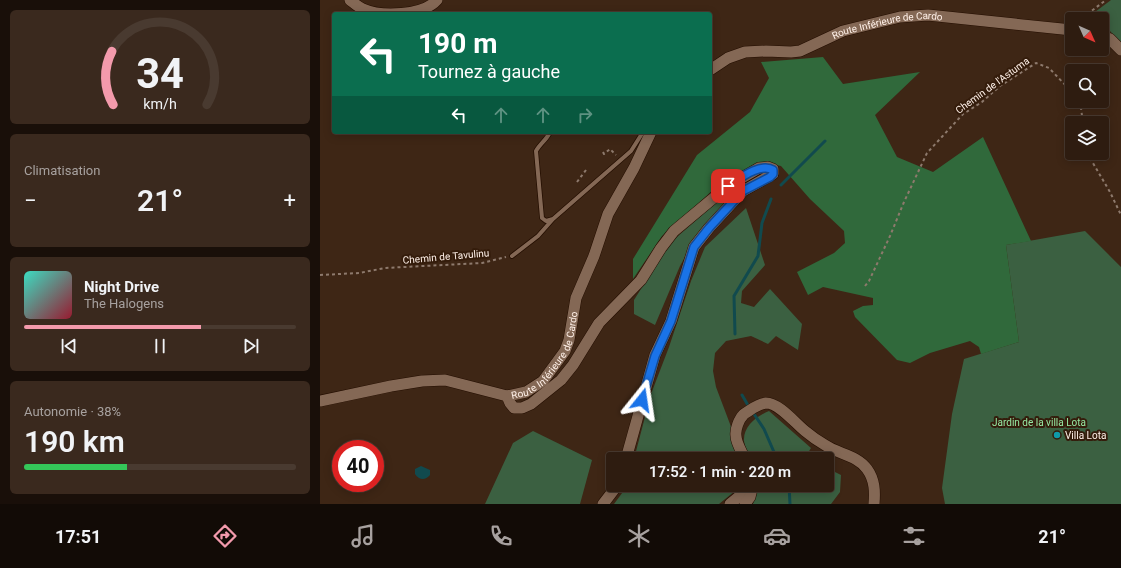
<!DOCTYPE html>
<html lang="fr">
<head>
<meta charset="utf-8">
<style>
	body { margin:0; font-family:Roboto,sans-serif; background:#3a291e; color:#f1f3f6; height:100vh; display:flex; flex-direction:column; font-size:15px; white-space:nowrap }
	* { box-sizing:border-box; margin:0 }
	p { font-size:13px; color:#a7a19f }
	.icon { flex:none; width:22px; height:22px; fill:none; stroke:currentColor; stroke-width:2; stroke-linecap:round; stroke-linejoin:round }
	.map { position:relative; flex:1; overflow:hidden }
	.sheet { display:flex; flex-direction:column; gap:10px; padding:10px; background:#190f09; width:320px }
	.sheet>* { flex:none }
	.hud { position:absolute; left:12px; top:12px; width:380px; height:122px; border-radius:4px; box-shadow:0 2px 10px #0003,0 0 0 1px #493a30; background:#0b6e4f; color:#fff; overflow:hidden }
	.needle { width:26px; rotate:135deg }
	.controls { position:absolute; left:745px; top:12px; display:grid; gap:8px }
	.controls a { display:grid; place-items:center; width:44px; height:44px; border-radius:4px; background:#2e1c10; box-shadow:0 2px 10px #0003,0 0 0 1px #493a30; font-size:20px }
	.speed { position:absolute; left:12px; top:440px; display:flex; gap:8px; font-size:20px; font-weight:700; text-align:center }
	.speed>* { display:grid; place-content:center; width:52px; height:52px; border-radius:50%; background:#2e1c10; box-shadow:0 2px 10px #0003,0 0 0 1px #493a30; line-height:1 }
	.speed .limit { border:6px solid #d22; background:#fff; color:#111 }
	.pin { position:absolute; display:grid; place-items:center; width:34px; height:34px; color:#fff; margin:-17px; border-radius:8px; box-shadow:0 2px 6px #0006 }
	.me { position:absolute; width:44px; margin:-22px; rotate:15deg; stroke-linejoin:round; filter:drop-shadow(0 0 3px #0008) }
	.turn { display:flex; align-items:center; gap:14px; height:84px; padding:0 20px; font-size:18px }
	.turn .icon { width:52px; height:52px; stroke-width:2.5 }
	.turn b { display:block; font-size:28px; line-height:34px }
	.lanes { display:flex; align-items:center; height:38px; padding:0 20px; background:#0003; justify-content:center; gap:20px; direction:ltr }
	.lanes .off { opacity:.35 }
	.big { font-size:30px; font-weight:600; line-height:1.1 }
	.sheet .widget { flex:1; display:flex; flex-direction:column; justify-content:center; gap:6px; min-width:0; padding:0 14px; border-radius:6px; background:#3a291e }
	.sheet .dial { align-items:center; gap:0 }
	.dial svg { height:104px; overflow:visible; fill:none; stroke:#493a30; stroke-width:7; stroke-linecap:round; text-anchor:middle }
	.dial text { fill:#f1f3f6; stroke:none }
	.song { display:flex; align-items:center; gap:12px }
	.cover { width:48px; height:48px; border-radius:6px; background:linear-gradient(135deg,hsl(170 70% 55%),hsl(350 70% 35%)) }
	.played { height:4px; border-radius:2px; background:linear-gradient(90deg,#f39aac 65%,#493a30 65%) }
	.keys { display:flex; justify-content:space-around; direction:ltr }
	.heat { display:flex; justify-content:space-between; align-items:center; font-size:22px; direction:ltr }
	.charge { height:6px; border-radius:3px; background:linear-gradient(90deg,#34c759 38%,#493a30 0) }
	.trip { position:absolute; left:286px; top:452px; width:228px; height:40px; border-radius:4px; background:#2e1c10; box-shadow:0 2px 10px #0003,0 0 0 1px #493a30; font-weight:600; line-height:40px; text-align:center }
	.tabs { display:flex; height:64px; justify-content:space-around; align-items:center; background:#120b06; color:#a7a19f }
	.tabs .icon { width:28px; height:28px }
	.tabs .selected { color:#f39aac }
	.tabs b { font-size:18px; color:#f1f3f6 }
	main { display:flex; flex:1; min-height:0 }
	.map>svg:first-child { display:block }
	.green { fill:#3b6041 }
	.forest { fill:#30693b }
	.water { fill:#114a4e }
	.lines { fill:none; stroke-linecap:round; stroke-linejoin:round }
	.stream { stroke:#114a4e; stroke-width:3 }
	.lane-casing { stroke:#240e01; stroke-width:5.5 }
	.secondary-casing { stroke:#240e01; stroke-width:12 }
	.path { stroke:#8e7a6d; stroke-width:2; stroke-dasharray:3 3; stroke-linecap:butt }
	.lane { stroke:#846855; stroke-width:4 }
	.secondary { stroke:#846855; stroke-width:11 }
	.route-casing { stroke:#114b97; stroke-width:10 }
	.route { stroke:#1a73e8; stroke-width:7 }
	.culture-dot { fill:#0f9aa8; stroke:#341c0b; stroke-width:1.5 }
	.labels { text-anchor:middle; stroke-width:4; stroke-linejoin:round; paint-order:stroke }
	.street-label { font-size:10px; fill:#fff1e9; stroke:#341c0b }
	.park-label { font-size:10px; fill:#96e8a3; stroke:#341c0b }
	.poi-label { font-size:10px; fill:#fff1e9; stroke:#341c0b; text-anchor:start }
</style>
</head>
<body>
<main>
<section class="sheet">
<div class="widget dial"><svg viewBox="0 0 100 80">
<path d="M14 69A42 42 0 1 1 86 69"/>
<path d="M14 69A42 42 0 0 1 13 28" stroke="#f39aac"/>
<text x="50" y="56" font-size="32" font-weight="700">34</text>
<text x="50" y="72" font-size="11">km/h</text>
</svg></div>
<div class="widget"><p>Climatisation</p>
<div class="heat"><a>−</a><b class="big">21°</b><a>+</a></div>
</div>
<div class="widget">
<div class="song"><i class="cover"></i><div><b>Night Drive</b><p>The Halogens</p></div></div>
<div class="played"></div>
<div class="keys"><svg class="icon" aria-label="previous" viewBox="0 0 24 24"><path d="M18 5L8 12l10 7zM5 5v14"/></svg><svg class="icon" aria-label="pause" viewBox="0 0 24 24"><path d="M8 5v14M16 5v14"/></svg><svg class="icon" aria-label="next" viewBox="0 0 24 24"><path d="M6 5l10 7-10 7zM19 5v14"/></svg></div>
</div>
<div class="widget"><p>Autonomie · 38%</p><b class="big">190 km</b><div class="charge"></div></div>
</section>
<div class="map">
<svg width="801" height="504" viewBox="0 0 801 504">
	<rect width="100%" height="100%" fill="#3e2615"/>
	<path class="green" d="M791,0H801V42L790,31L782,29V19L767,18Z
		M417,185L419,188L377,235L360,266L335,325L314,314V300L350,243Z
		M426,208L445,265L422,291L421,303L434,307L450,289L482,324L478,350L456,336L448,344L431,336L406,341L395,353L393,371L396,387L410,424L420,459H314L331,394L349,347L371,281L385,247Z
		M765,231L801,267V504H625L622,488L632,414L644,359L699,342L686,245Z
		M449,411L491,448L486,456L491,459H430C428,454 425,447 424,441C423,426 437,416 449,411Z
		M213,431L272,460L260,504H165L193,443Z
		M507,468L521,475L520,492L511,504H433L438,485H507Z
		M308,485H419L415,491L399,504H294Z"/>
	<path class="forest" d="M503,57L523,84L600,72L555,115L577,157L613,172L663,137L711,241L686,245L699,342L661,354L659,347L650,341L610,353L590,363L577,360L535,317L533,311L543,306L553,305V298L503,287L488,295L477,272L514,253L525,243L524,231L490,199L461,166L451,164L427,169L394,189L342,236L313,279V259L377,155L430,112L449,78L441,62Z"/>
	<path class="water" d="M101,466L110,470V475C105,481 99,480 95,474V469Z"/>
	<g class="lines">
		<path class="stream" d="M461,185L505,141
			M415,334L414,296L438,256L442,223L451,199
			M422,395L429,407
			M432,411L444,429L457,459
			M469,485L470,504"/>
		<g class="lane-casing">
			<path id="lane" d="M229,134C226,140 220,144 216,151L222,218L226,221L233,219
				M192,256L218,236L233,219L311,151L323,132"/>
		</g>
		<g class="secondary-casing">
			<g id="secondary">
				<path d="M30,0C34,3 38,7 43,9C61,17 103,16 117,0"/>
				<path d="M782,36L790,39L801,50"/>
				<path id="s1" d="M390,70L408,58L425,52L446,51L471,52L480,51L523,31L580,17L608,15L752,30"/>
				<path d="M187,396L190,403L194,408H202L211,404L241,380L253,365L279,323L321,280L341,248L354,231L408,186L439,168L448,167L453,169V174L423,191L389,228L374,247L351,321L335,355L306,459"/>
				<path id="s2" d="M0,401L71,386L102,381L125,380L187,396L206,392L223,381L245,351L249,340L256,298L274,256L288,214L314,168L331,132"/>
				<path d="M425,459C422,452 416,443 416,436C415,429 419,419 424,414C431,410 437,404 446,403C459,403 475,423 485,431C491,436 498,441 505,445C518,454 537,455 547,469C555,480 555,492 554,504"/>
				<path d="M283,504L293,491L296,485"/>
				<path d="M410,504L433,485"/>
				<path d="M425,504L430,497L433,485"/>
			</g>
		</g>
		<path class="path" d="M764,19L766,15L786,0
			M760,101L763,123
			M283,152L284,154L290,149L296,155
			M767,153L790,192L801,215
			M257,182L266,170
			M0,275L39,273L65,268L162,263L186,257
			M545,286L549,281L570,236L584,202L607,153L643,114L662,102L680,86L716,63L729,68L752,92"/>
		<use href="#lane" class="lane"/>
		<use href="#secondary" class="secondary"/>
	</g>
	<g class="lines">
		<g class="route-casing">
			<path id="route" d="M322,400L335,356L351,321L374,247L389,228L423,191L450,177L453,174V170C441,162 419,179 408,186"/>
		</g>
		<use href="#route" class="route"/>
	</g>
	<circle class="culture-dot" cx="737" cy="435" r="4"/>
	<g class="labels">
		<g class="street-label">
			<text dy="4" stroke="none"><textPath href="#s1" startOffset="187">Route Inférieure de Cardo</textPath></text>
			<text transform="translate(672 85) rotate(-36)" y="4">Chemin de l'Astuma</text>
			<text transform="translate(126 256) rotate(-5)" y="4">Chemin de Tavulinu</text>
			<text dy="4" stroke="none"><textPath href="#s2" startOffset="252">Route Inférieure de Cardo</textPath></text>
		</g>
		<g class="park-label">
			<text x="719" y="426">Jardin de la villa Lota</text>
		</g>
		<g class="poi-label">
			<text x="745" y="439">Villa Lota</text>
		</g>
	</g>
</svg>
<div class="controls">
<a><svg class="needle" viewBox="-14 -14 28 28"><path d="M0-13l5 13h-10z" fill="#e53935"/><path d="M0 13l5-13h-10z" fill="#a7a19f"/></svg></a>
<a><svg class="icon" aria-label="search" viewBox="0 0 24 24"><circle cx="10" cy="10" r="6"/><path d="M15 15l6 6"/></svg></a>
<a><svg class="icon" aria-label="layers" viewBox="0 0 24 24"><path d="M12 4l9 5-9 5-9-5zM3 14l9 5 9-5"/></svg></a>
</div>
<div class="speed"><div class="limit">40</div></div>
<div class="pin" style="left:408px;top:186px;background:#d93025"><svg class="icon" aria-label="arrive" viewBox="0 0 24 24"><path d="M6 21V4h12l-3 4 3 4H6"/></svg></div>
<svg class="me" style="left:322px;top:400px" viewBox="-20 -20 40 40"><path d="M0-17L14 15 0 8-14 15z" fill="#1a73e8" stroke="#fff" stroke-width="4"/></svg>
<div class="trip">17:52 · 1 min · 220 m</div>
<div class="hud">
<div class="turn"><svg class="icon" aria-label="left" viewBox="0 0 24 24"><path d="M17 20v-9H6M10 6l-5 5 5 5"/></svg><div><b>190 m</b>Tournez à gauche</div></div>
<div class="lanes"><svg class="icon" aria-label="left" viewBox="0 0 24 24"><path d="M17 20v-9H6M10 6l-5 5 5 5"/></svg><svg class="icon off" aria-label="ahead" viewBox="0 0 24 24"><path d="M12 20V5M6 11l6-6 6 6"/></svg><svg class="icon off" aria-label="ahead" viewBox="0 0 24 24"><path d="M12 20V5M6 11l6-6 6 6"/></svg><svg class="icon off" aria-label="right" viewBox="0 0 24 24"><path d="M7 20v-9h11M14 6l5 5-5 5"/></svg></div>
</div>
</div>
</main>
<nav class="tabs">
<b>17:51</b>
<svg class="icon selected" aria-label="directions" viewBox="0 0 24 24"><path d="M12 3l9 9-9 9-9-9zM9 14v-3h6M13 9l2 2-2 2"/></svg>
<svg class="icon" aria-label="music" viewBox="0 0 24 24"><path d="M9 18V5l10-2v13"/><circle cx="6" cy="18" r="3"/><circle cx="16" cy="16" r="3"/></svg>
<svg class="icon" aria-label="phone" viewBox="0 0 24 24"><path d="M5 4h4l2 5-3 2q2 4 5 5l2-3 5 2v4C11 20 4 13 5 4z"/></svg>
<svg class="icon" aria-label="climate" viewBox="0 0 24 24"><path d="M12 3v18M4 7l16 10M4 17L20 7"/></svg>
<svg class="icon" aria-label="car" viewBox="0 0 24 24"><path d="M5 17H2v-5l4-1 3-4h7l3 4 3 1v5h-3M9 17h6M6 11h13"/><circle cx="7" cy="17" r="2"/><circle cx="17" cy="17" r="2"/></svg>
<svg class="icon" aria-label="filters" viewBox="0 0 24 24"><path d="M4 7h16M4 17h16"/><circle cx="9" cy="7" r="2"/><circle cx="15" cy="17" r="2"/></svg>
<b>21°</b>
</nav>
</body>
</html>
